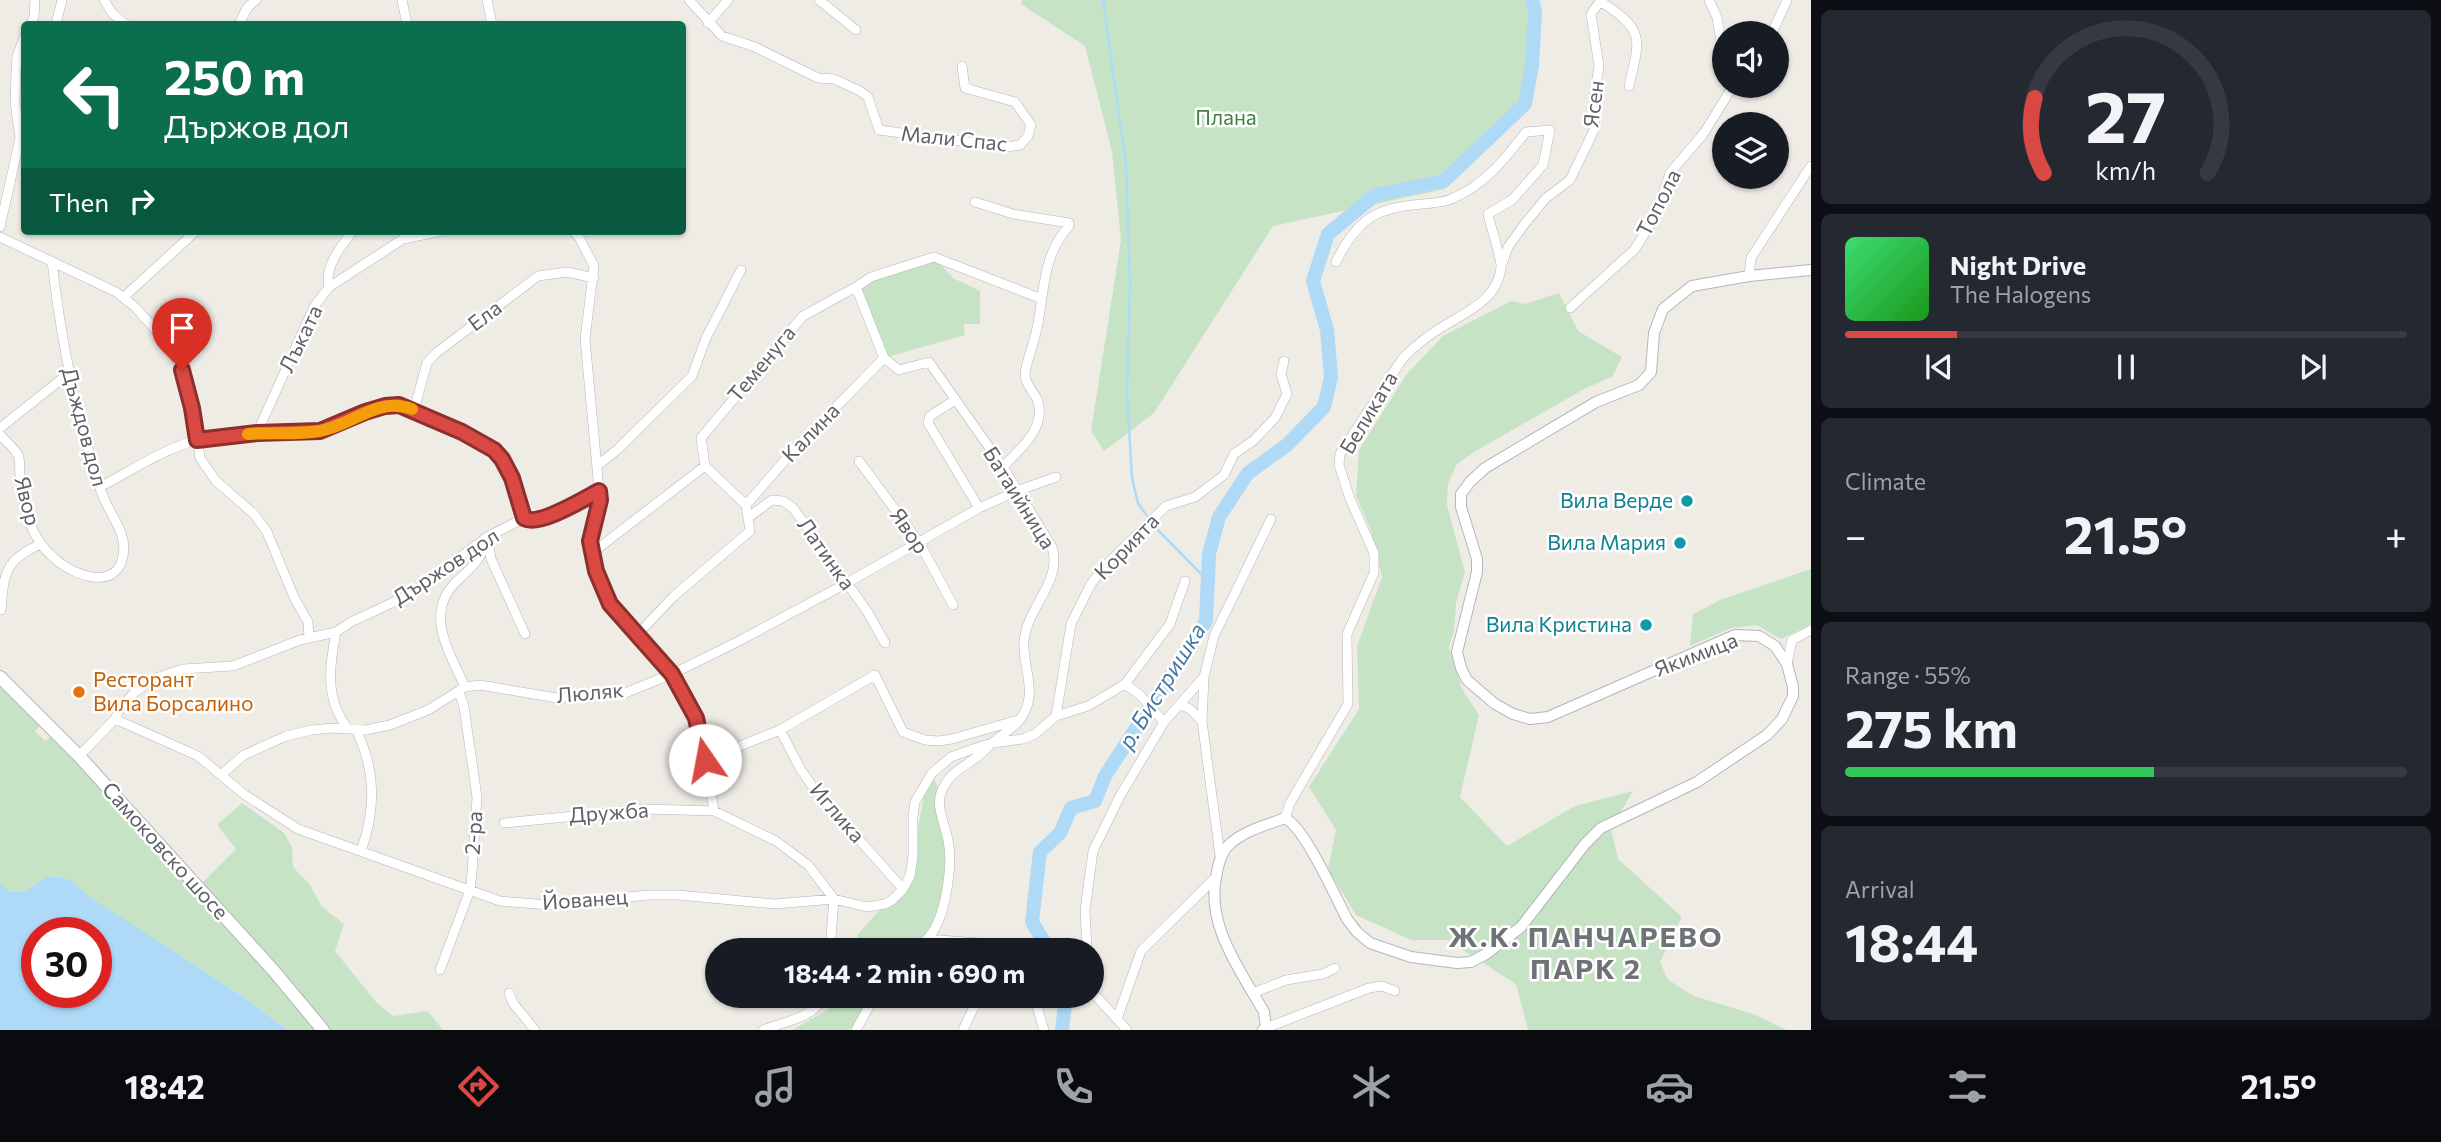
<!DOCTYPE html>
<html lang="en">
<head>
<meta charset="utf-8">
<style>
	body { margin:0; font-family:Commissioner,sans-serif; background:#242831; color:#f1f3f6; height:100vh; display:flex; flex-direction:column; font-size:26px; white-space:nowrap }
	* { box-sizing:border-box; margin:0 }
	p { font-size:23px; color:#9ea1a6 }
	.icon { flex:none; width:38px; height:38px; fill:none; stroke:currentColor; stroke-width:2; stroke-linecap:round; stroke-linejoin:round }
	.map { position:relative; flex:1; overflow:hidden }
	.side { display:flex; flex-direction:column; gap:10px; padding:10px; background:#0d0f14; width:630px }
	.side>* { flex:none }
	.guide { position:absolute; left:21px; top:21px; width:665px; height:214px; border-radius:7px; box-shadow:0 2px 5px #0004; background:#0b6e4f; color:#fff; overflow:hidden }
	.buttons { position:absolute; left:1712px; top:21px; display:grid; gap:14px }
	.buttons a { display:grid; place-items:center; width:77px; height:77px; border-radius:50%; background:#171b24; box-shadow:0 2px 5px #0004; font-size:35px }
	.speed { position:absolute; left:21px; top:917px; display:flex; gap:14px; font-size:35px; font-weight:700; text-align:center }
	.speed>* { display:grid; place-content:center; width:91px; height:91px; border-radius:50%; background:#171b24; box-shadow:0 2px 5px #0004; line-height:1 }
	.speed .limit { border:10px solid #d22; background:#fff; color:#111 }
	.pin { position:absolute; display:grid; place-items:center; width:60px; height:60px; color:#fff; margin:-72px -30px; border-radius:50% 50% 50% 0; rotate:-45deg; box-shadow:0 0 7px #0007 }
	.pin .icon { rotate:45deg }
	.me { position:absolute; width:77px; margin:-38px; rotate:348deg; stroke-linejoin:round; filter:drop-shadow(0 0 5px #0008) }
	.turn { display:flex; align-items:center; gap:24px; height:147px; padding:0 28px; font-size:32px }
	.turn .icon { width:91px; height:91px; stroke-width:2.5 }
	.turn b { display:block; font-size:49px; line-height:60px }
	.then { display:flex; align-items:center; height:66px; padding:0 28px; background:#0003; gap:14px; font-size:26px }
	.big { font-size:52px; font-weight:700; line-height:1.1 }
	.side .tile { flex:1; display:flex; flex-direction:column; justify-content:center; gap:10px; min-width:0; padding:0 24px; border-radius:10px; background:#242831 }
	.side .dial { align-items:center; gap:0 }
	.dial svg { height:182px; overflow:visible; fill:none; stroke:#363941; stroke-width:7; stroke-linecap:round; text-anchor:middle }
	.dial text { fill:#f1f3f6; stroke:none }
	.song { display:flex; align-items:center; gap:21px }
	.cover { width:84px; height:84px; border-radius:10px; background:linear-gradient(135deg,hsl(140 70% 55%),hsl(120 70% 35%)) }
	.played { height:7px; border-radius:4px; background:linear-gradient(90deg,#d94842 20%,#363941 20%) }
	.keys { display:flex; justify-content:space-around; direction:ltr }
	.heat { display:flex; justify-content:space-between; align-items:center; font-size:38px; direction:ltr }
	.charge { height:10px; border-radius:5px; background:linear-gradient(90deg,#34c759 55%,#363941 0) }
	.trip { position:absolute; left:705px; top:938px; width:399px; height:70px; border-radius:35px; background:#171b24; box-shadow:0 2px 5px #0004; font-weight:700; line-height:70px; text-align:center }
	.tab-bar { display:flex; height:112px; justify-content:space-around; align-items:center; background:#090b0e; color:#9ea1a6 }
	.tab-bar .icon { width:49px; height:49px }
	.tab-bar .on { color:#d94842 }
	.tab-bar b { font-size:32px; color:#f1f3f6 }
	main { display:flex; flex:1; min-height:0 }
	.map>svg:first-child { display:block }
	.green { fill:#c6e4c5 }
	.water { fill:#aedaf7; fill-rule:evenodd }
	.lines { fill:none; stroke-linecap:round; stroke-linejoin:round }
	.stream { stroke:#aedaf7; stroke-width:2.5 }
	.river { stroke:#aedaf7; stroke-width:14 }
	.minor-casing { stroke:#b3b6ba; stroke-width:10 }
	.tertiary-casing { stroke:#b3b6ba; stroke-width:12 }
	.secondary-casing { stroke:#b3b5b9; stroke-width:14 }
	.minor { stroke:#fff; stroke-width:9 }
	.tertiary { stroke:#fff; stroke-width:10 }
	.secondary { stroke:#fff; stroke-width:12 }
	.route-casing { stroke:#8d2f2b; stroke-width:18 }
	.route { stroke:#d94842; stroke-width:12 }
	.slow { stroke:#f59e0b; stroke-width:12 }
	.culture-dot { fill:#0f9aa8; stroke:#fff; stroke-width:2.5 }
	.food-dot { fill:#e8710a; stroke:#fff; stroke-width:2.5 }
	.labels { text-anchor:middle; stroke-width:5; stroke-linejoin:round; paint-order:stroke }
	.street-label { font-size:21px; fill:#5e6165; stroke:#fff }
	.park-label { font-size:21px; fill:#3e833f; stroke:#fff }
	.culture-label { font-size:21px; fill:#0d838f; stroke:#fff; text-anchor:end }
	.food-label { font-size:21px; fill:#c56008; stroke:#fff; text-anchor:start }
	.water-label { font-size:23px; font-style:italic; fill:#4876a0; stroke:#fff }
	.district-label { font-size:28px; font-weight:bold; letter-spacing:2px; fill:#6f7377; stroke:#fff }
</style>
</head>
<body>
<main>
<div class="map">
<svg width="1811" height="1030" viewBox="0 0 1811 1030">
	<rect width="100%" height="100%" fill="#efece6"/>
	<path class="green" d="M1022,0H1538L1535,11L1532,66L1525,104L1445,189L1273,226L1154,413L1104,451L1091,431L1121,240L1112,152L1085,46L1021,4Z
		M934,257L953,278L980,291V324H964L965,335L884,358L856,287Z
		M1559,293L1578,331L1622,357L1612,377L1586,388L1474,452L1457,464L1448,484L1447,505L1465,572L1456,603L1454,631L1449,647L1462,689L1479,715L1460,797L1507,846L1575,806L1633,791L1611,829L1618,859L1682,917L1660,962L1668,980L1694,996L1753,1014L1787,1030H1528L1516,984L1447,940H1411L1356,915L1328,869L1336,830L1309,787L1359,709L1357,646L1382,577L1371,531L1356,496L1359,450L1406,375L1443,336L1511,301L1525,304Z
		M1811,569V624L1781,639L1757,625L1731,628L1690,646L1693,614L1720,600Z
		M0,687L40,726L35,731L45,741L50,737L87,773L318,1030H288L239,994L87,896L70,879L48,876L26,891L10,892L0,884Z
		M932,776L940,791L947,876L931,935L911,950H855L858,934L910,876L925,788Z
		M242,803L284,833L292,847L293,867L310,885L322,907L344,924L335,951L376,1002L393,1016L428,1011L443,1030H329L214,898L203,882L236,849L217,825Z
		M842,996H871L855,1025L849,1030H792L834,1006Z"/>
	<path class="water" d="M48,876L70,879L88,896L239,994L288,1030H0V884L10,892L26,891ZM37,933H96V992H37Z"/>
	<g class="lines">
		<path class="stream" d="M1103,0L1126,165L1130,285L1127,394L1132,478L1138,503L1149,519
			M1153,525L1208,581"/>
		<path class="river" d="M1049,950L1032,922L1040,852L1060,833L1071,808L1095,801L1105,776L1206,621L1209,554L1219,517L1248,473L1287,445L1324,407L1331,377L1327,330L1313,281L1328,234L1375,195L1444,181L1525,104L1532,66L1535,11L1532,0
			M1062,1030L1066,996"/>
		<g class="minor-casing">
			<path id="minor" d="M104,0L112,13L125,24
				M402,0L407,24
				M487,0L492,24
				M689,0L722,36L755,47L818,78L834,79L860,91L868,97L879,130L1007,147L1020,145L1028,136L1031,125L1015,102L965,88L962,66
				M819,0L856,30
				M1709,0L1717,17L1724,61
				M1600,1C1646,31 1640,38 1629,86
				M708,23L728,0
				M31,24L34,16L35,0
				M56,24L62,0
				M239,24L247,8L256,0
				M1772,33L1787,0
				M975,202L1013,214L1069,223V226C1041,257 1045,294 1036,333C1033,347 1026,361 1025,375C1025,384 1033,391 1037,399C1048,427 1019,450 1003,467
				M0,227L20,138L15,102L16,71L17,57L24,37
				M573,231L579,237L594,266L585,339L600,500L590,541L596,571L610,604L672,674L696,718L702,738L714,811L776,841L808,865L834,899L830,950
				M0,237L116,292L135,307L162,337L174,354L185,379L193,408L200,458L216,481L254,514L267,532L294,597L308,622L309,638
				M1502,264L1508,247L1523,226L1546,198L1570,180L1595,128L1594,97L1599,66L1591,14L1601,0
				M1749,276L1751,258L1811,166
				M329,287C324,267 341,246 353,231
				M856,287L871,277L934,257L1042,299
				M124,297L196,231
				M1570,308L1634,250L1656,216L1670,173L1704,133L1733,86
				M955,400L930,416L928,423L979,508
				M414,410L427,363L436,353L538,276L567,272L594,278
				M0,428L68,374
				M257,433L314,307L329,287L403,239L442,231
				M0,435C6,441 14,448 18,455C21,461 19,470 20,476C24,507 29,537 54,558C71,574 116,593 123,556C128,534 110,515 103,496C96,480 92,462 87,445C70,384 59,324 52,261
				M859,461L919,542L953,605
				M597,466L618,449L692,376L706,338L741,270
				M705,466L701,438L803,316L856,287L884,358
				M100,487C131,471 166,447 201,439C240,431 279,437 318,431C342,428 363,409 388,406C410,403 488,441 501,459C514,475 518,499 524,518
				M749,517L772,500L783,501L793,508L867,611L885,643
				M488,542L491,559L525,634
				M592,553L705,466L746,505
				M1,610C4,572 5,560 41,544
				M336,632C329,668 325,699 348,729
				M637,635L674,596L750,531L746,505L792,452L884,358L899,370L929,362L1003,467L1052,547C1063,581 1027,607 1024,641C1022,668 1039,692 1021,718C1014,729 1002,734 993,742C989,745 986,750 982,753C967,766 953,769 943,788C934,805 945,823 948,840C953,865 946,917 929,937C925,942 918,946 913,950
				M1787,664L1792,640L1811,630
				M1125,684L1139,694L1164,722
				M465,687C450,653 423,613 457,581C472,567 483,558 487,537
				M1181,705L1190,709L1202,721
				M1056,716L1088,706L1125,684L1170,624L1185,581
				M115,719L198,756L245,795L298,829L500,901L549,905L648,895H678L775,904L834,899L867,907L885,904L892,900L903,889L910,876L913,856V816L915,802L932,773L951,757L973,749L992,743L1023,739L1035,734L1056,716L1071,624L1091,584L1104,567L1166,506L1195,497L1224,475L1234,454L1253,441L1275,418L1287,394L1281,374L1284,361
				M356,730C376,770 376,809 361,851
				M780,730L801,770L815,790L903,889
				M79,756L115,719L120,708L135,692L153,679L183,669L233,666L300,640L336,632L351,622L411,594L487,537L524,518L532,522L599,491
				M705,760L780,730L875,675L903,732L925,740L938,741L952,739L1018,720
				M222,774L244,755L286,736L312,730L332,728L366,730L390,725L428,710L465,687L480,685L557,698L625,693L672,674L739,641L847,583L979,508L1017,491L1056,477
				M1285,818L1290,803L1348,704L1347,634L1374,573V553L1350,499L1339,465L1340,454L1403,358C1415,346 1427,336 1442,327C1466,312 1498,300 1501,267C1502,260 1490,225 1488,214L1512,200L1543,165L1550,130L1526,132C1505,159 1484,186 1451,199C1440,204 1425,203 1413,205C1371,209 1354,225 1336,262
				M504,823L646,809L714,811
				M1220,856L1202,721L1204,677L1214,636L1271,519
				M927,939L1019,946L1020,950
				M1087,950L1085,910L1093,851L1120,796L1164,722L1203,678
				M440,970L470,890L472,873L477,797L464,707L459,692
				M1092,987L1095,995L1127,1030
				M509,993L513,1003L535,1030
				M1253,993L1286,980L1323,974L1335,968
				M1034,996L1044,1030
				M1117,1019L1141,951L1215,878
				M1266,1028L1369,988L1382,986L1395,991
				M763,1030C783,1022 815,1018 824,996
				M856,1030L875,996
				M963,1030L974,1007L982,996"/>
		</g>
		<g class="tertiary-casing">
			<path id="tertiary" d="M1263,1030L1266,1028L1264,1012C1240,970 1204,923 1217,872C1219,861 1222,850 1231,843C1246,830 1267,825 1285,818C1305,828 1335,896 1347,919L1357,932L1370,943L1411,957L1457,963L1471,962L1486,954L1521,927L1585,844L1601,828L1697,782L1767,735L1782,719L1793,696V687L1787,664L1775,646L1759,636L1735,635L1548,717L1530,719L1513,714L1495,704L1467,680L1461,668L1457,652L1477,572V559L1461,507V494L1470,482L1485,468L1596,402L1639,385L1651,372L1654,333L1663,309L1692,286L1749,276L1811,270"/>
		</g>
		<g class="secondary-casing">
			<path id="secondary" d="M0,677L79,756L273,970L323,1030"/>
		</g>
		<use href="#minor" class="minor"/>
		<use href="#tertiary" class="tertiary"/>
		<use href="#secondary" class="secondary"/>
	</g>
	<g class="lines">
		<g class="route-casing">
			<path id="route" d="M182,370L192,408L197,440L257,433L320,431L365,412L385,406L399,405L462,432L494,450L502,459L512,478L524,518C538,527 584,499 599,491L600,500L590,541L596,571L610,604L672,674L696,718L705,760"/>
		</g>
		<use href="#route" class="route"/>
		<path class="slow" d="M248,434C271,432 296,435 319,431C352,426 377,396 412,409"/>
	</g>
	<g class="culture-dot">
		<circle cx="1687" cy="501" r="7"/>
		<circle cx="1680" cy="543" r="7"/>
		<circle cx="1646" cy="625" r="7"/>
	</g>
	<circle class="food-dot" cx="79" cy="692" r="7"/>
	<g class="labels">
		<g class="street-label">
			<text transform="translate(1594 104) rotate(-83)" y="7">Ясен</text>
			<text transform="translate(954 139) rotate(6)" y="7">Мали Спас</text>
			<text transform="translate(1659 203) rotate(-63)" y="7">Топола</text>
			<text transform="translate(485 316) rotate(-37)" y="7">Ела</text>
			<text transform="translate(301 339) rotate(-64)" y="7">Лъката</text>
			<text transform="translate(762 364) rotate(-50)" y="7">Теменуга</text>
			<text transform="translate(1369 413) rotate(-59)" y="7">Беликата</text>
			<text transform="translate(84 427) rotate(75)" y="7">Дъждов дол</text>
			<text transform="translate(811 433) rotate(-46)" y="7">Калина</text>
			<text transform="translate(1019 498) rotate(58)" y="7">Батаийница</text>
			<text transform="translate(27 501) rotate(76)" y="7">Явор</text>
			<text transform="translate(909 531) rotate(55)" y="7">Явор</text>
			<text transform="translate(1127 547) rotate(-46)" y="7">Корията</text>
			<text transform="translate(826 554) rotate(55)" y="7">Латинка</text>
			<text transform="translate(446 567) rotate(-33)" y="7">Държов дол</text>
			<text transform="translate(1696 655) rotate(-21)" y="7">Якимица</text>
			<text transform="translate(590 693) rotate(-5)" y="7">Люляк</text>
			<text transform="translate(609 813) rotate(-4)" y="7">Дружба</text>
			<text transform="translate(837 813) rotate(49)" y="7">Иглика</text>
			<text transform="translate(474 833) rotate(-86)" y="7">2-ра</text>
			<text transform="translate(165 851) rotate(48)" y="7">Самоковско шосе</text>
			<text transform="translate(585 900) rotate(-4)" y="7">Йованец</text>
		</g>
		<g class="park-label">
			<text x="1226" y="125">Плана</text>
		</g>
		<g class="culture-label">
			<text x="1673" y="508">Вила Верде</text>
			<text x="1666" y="550">Вила Мария</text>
			<text x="1632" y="632">Вила Кристина</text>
		</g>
		<g class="food-label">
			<text x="93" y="687">Ресторант<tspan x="93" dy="24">Вила Борсалино</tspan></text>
		</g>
		<g class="water-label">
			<text transform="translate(1162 686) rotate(-58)" y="8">р. Бистришка</text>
		</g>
		<g class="district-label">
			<text x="1586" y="947">Ж.К. ПАНЧАРЕВО<tspan x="1586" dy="32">ПАРК 2</tspan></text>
		</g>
	</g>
</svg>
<div class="buttons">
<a><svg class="icon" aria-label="sound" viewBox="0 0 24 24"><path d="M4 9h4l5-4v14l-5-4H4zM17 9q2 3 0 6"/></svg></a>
<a><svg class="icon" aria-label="layers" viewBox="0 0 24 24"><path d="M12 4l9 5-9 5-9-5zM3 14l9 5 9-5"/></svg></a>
</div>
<div class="speed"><div class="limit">30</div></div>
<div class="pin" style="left:182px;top:370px;background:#d93025"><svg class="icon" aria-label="arrive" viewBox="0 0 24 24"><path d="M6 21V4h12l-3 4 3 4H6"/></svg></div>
<svg class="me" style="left:705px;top:760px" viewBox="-20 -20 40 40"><circle r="19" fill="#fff"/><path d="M0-13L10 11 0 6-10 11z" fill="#d94842"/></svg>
<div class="trip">18:44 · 2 min · 690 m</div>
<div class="guide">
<div class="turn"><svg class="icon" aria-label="left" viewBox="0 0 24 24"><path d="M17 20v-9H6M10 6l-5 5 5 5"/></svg><div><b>250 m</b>Държов дол</div></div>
<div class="then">Then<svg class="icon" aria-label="right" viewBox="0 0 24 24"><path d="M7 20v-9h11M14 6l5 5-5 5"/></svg></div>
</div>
</div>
<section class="side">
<div class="tile dial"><svg viewBox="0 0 100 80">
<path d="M14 69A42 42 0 1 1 86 69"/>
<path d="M14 69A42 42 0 0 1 10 36" stroke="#d94842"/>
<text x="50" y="56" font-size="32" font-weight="700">27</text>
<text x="50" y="72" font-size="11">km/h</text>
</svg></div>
<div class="tile">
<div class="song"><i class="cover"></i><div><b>Night Drive</b><p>The Halogens</p></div></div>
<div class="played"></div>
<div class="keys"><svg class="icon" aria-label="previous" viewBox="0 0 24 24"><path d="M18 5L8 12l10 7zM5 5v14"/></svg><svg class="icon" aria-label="pause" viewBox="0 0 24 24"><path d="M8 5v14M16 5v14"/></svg><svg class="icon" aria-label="next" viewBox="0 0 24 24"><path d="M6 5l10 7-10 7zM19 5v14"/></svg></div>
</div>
<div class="tile"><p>Climate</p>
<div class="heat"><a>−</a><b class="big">21.5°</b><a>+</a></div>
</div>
<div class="tile"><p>Range · 55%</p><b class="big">275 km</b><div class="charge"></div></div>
<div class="tile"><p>Arrival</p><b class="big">18:44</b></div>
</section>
</main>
<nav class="tab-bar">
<b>18:42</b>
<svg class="icon on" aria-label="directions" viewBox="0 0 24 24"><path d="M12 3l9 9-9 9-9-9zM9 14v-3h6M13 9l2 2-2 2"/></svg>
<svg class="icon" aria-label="music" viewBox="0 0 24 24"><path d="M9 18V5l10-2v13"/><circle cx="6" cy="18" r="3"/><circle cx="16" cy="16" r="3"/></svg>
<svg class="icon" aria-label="phone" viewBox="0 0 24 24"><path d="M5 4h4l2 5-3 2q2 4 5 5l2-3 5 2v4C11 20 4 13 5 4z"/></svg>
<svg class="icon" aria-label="climate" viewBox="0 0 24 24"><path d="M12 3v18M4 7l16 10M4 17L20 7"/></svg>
<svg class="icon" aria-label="car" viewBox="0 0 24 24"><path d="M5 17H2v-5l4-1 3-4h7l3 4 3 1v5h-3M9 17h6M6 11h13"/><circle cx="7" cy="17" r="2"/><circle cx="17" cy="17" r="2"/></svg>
<svg class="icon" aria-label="filters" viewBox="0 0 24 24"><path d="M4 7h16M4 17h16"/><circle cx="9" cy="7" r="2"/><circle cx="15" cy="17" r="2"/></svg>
<b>21.5°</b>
</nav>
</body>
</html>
